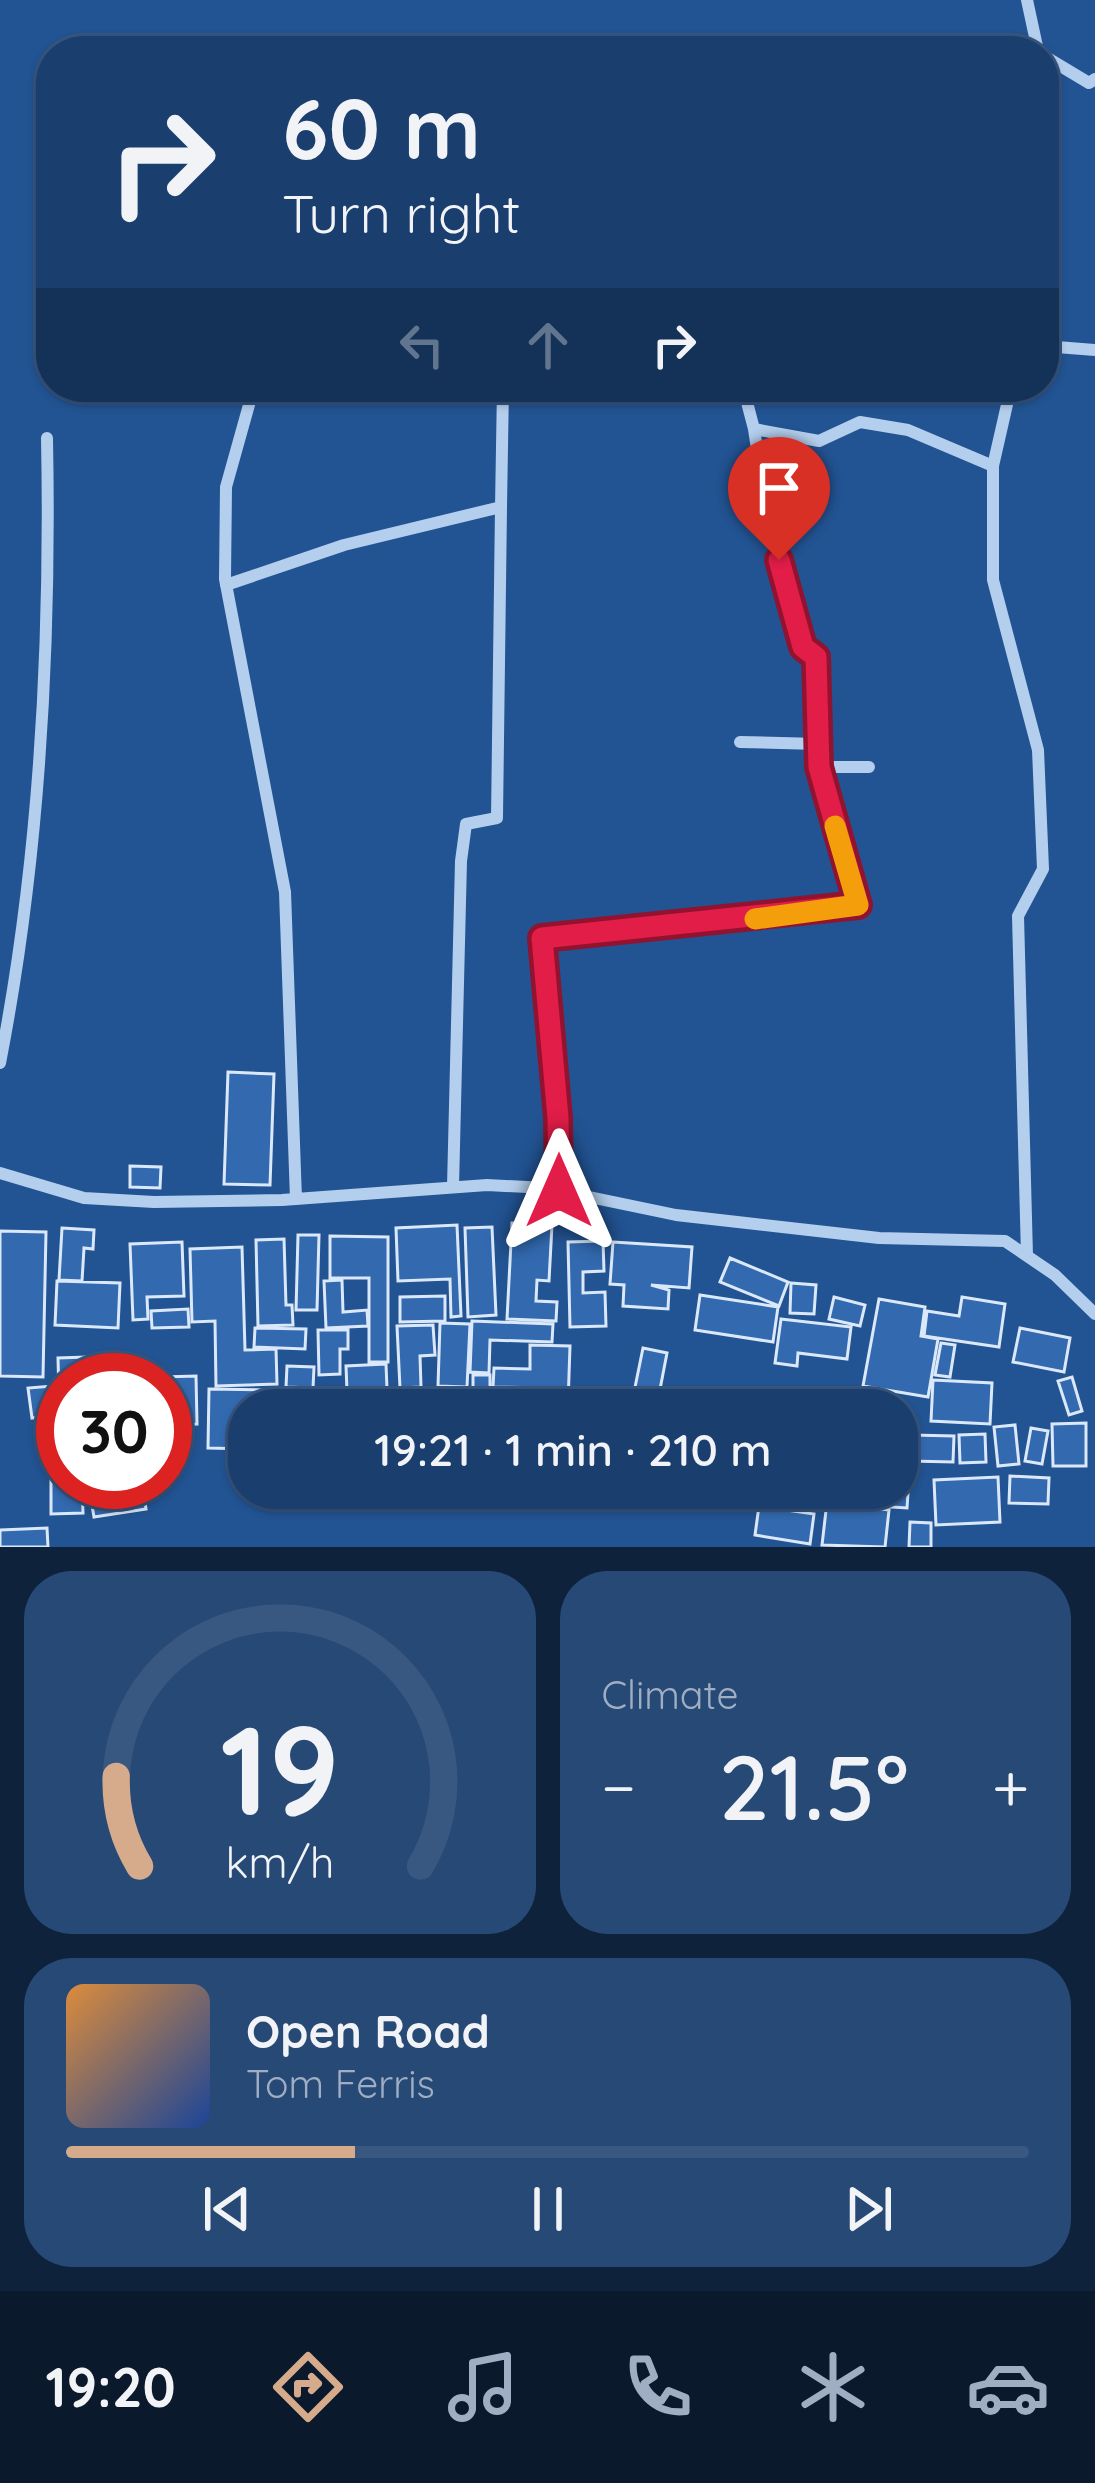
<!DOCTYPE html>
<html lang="en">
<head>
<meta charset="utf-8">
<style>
	body { margin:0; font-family:Quicksand,sans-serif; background:#274976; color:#f1f3f6; height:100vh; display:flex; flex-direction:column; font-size:45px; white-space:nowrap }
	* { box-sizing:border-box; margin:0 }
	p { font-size:39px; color:#9faec2 }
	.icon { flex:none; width:66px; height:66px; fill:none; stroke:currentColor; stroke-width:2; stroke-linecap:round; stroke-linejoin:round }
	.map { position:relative; height:1547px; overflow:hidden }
	.panel { display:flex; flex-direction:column; gap:24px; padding:24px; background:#0e223c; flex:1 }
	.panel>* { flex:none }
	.banner { position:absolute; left:36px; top:36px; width:1023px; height:366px; border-radius:48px; box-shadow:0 3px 9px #0004,0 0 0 3px #385781; background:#1a3e6e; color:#f1f3f6; overflow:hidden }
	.speed { position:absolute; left:36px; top:1353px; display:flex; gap:24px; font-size:60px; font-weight:700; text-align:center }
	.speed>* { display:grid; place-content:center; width:156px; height:156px; border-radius:50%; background:#1a3e6e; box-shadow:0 3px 9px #0004,0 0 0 3px #385781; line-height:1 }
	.speed .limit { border:18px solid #d22; background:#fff; color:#111 }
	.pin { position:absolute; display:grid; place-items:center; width:102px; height:102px; color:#fff; margin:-123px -51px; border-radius:50% 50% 50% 0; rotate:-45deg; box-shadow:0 0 12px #0007 }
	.pin .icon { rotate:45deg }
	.me { position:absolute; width:132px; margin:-66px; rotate:0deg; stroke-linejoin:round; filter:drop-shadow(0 0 9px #0008) }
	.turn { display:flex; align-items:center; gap:42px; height:252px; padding:0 48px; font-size:54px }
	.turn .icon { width:156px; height:156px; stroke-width:2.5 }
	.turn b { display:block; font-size:84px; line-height:102px }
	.lanes { display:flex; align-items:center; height:114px; padding:0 48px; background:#0003; justify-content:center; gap:60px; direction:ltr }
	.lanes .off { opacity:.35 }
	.big { font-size:90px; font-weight:600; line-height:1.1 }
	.panel .tile { flex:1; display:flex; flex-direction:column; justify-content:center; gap:18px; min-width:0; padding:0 42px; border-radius:48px; background:#274976 }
	.panel .dial { align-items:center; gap:0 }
	.dial svg { height:312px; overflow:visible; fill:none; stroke:#385781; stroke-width:7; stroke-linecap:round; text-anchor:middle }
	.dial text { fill:#f1f3f6; stroke:none }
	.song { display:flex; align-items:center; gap:36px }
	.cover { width:144px; height:144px; border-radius:18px; background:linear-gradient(135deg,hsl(30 70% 55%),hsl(220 70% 35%)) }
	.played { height:12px; border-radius:6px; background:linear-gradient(90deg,#d6ab8b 30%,#385781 30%) }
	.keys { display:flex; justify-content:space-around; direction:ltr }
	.heat { display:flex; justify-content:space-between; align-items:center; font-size:66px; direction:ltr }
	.panel .tiles { flex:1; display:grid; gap:24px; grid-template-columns:1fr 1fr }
	.tile:last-child { grid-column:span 2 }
	.trip { position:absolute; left:228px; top:1389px; width:690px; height:120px; border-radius:48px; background:#1a3e6e; box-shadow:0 3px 9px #0004,0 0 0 3px #385781; font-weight:600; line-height:120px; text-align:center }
	.tabs { display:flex; height:192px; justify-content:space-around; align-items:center; background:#0a192c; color:#9faec2 }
	.tabs .icon { width:84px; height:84px }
	.tabs .current { color:#d6ab8b }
	.tabs b { font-size:54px; color:#f1f3f6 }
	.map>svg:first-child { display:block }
	.building { fill:#3269af; stroke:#dae8f9; stroke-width:3 }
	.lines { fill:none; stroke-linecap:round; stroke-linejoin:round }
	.minor { stroke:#b4ceed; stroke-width:12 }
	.route-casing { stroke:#92132f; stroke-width:30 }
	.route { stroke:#e11d48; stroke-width:21 }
	.slow { stroke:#f59e0b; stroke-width:21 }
</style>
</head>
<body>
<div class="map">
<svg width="1095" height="1547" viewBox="0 0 1095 1547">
	<rect width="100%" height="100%" fill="#225392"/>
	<path class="building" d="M228,1072L274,1074L270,1185L224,1184Z
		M130,1166L161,1167L160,1188L130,1187Z
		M512,1223L552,1225L549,1281L537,1280L536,1301L557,1302L556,1321L507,1319Z
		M457,1225L461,1316L451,1317L450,1279L398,1281L396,1228Z
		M492,1227L496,1315L468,1317L465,1228Z
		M62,1228L94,1230L93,1249L84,1248L82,1281L59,1280Z
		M0,1231L46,1232L43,1377L0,1376Z
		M298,1235H319L317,1310H296Z
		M330,1236L388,1237V1362H369V1278H330Z
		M284,1239L286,1305H292L293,1325L258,1326L256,1240Z
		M603,1241L604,1271L583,1272V1293L605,1292L606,1326L570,1327L568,1242Z
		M182,1242L184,1296L147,1297L148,1319L133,1320L130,1244Z
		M613,1242L692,1247L689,1288L651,1285L669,1290L668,1309L623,1306L624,1285L610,1284Z
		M242,1247L245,1350L276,1349L277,1384L216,1386L215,1321L192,1322L190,1249Z
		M730,1258L788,1282L779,1306L720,1282Z
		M342,1280L343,1312L367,1310L368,1326L326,1328L324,1281Z
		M57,1281L120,1283L118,1328L55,1325Z
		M791,1283L816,1285L814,1314L790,1313Z
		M700,1295L778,1307L773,1342L695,1330Z
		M445,1296V1321L400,1322V1297Z
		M834,1297L865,1305L860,1326L829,1319Z
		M962,1297L1005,1304L999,1347L924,1336L927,1311L959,1316Z
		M879,1299L925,1307L921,1336L938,1339L928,1397L863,1386Z
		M188,1309L189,1327L152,1328L151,1311Z
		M781,1319L851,1327L847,1359L798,1353L797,1366L775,1363Z
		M472,1321L553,1324L552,1342L490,1340L489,1373L470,1372Z
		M440,1323L470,1324L467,1387L438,1386Z
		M433,1325L435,1355L420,1356L421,1387L400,1388L397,1326Z
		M255,1328L306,1329L305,1349L254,1347Z
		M1020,1328L1070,1338L1064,1372L1013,1362Z
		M318,1330H348V1349H340V1374L319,1375Z
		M941,1343L955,1345L950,1377L935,1375Z
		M530,1345L570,1346L568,1405H598L597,1410H549L550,1388L493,1387L494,1368L530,1369Z
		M643,1348L667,1353L656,1410L631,1407Z
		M117,1356V1374L63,1380L61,1476L58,1358Z
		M386,1364L387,1389L347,1391L346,1366Z
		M287,1366L314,1367L313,1388L286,1387Z
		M473,1375H490V1390L542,1391L541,1410H473Z
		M196,1376L197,1424L165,1425L162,1377Z
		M1072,1377L1082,1411L1069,1415L1058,1381Z
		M933,1380L992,1383L990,1424L931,1421Z
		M52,1386L56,1415L32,1418L28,1388Z
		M209,1389L266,1390L265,1410H249V1449L208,1448Z
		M323,1390L324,1408L295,1409L294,1391Z
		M848,1406L904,1408L903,1452L897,1451V1410Z
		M1086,1423V1466H1053L1052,1424Z
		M1015,1425L1019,1464L998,1466L994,1427Z
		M1031,1428L1048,1431L1042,1464L1025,1461Z
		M985,1434L986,1462L960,1463L959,1435Z
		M911,1435L954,1436L953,1462L910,1461Z
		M897,1464H910L907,1508L876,1506L877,1488H897Z
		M1010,1476L1049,1478L1048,1504L1009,1503Z
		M998,1477L1000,1522L936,1525L934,1480Z
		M63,1478L82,1482L83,1513L51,1514V1479Z
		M88,1482H142L146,1509L94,1517Z
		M432,1488H507L504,1504L431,1492Z
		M519,1488H541V1502H519Z
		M833,1488H869L868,1502L832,1498Z
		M827,1502L889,1510L885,1547L822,1545Z
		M759,1506L814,1514L810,1544L755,1535Z
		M910,1522L931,1523V1547H909Z
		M47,1528L48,1547H0V1530Z"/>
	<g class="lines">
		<path class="minor" d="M1027,0L1038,51
			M1044,56L1089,83L1095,79
			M1044,346L1095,350
			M254,387L226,487L225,579L285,892L296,1199
			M743,387L754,429L819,441L860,422L908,430L993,466
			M1011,387L993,466V580L1038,750L1043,869L1018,916L1027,1256
			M754,429L767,516L804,647L816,657L819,767H869
			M501,507L503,387
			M226,585L344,545L501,507L497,818L466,824L461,861L453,1187
			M740,742L818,744
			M0,1063C40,858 51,646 47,438
			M0,1173L84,1198L154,1202L282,1200L487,1185L546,1188L676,1215L879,1238L1005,1241L1055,1275L1095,1314
			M558,1191V1118L541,938L858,905L819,767"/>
	</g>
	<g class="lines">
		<g class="route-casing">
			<path id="route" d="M559,1191L558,1118L542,938L858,905L819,767L816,657L803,647L779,560"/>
		</g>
		<use href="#route" class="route"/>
		<path class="slow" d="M755,919L858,905L835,826"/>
	</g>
</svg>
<div class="speed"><div class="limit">30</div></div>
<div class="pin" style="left:779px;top:560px;background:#d93025"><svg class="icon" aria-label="arrive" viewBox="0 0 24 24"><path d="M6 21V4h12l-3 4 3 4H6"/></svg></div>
<svg class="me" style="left:559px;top:1191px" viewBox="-20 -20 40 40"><path d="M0-17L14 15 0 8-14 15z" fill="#e11d48" stroke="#fff" stroke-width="4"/></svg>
<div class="trip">19:21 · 1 min · 210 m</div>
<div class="banner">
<div class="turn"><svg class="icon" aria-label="right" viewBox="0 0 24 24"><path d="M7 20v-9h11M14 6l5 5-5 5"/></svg><div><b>60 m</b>Turn right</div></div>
<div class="lanes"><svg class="icon off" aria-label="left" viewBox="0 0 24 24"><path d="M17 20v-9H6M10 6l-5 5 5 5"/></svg><svg class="icon off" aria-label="ahead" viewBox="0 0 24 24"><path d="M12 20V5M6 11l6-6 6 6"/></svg><svg class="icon" aria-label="right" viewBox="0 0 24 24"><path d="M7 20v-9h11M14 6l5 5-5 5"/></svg></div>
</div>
</div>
<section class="panel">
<div class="tiles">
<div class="tile dial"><svg viewBox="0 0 100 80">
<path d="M14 69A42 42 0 1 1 86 69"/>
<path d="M14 69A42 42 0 0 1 8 46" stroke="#d6ab8b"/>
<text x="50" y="56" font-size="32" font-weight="700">19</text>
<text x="50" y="72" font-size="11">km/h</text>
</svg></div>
<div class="tile"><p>Climate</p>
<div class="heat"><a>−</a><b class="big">21.5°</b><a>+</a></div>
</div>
<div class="tile">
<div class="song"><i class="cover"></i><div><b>Open Road</b><p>Tom Ferris</p></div></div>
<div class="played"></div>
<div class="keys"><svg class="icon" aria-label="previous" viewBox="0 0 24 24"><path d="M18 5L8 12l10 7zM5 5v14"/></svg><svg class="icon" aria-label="pause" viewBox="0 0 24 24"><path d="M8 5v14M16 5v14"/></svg><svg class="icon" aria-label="next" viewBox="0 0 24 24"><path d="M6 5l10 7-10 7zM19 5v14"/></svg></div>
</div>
</div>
</section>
<nav class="tabs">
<b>19:20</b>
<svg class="icon current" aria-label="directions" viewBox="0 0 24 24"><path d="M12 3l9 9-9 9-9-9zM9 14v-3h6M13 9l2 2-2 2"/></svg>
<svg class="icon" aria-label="music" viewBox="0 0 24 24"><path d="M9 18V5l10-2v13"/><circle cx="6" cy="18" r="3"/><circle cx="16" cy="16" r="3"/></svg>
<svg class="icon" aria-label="phone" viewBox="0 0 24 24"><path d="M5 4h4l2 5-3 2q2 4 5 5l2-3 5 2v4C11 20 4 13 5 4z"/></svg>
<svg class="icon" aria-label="climate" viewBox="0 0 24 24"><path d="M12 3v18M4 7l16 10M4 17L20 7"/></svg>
<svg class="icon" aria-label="car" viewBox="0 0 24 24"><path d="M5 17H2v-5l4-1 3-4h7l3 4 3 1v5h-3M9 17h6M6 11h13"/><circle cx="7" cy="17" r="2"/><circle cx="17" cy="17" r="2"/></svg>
</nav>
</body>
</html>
